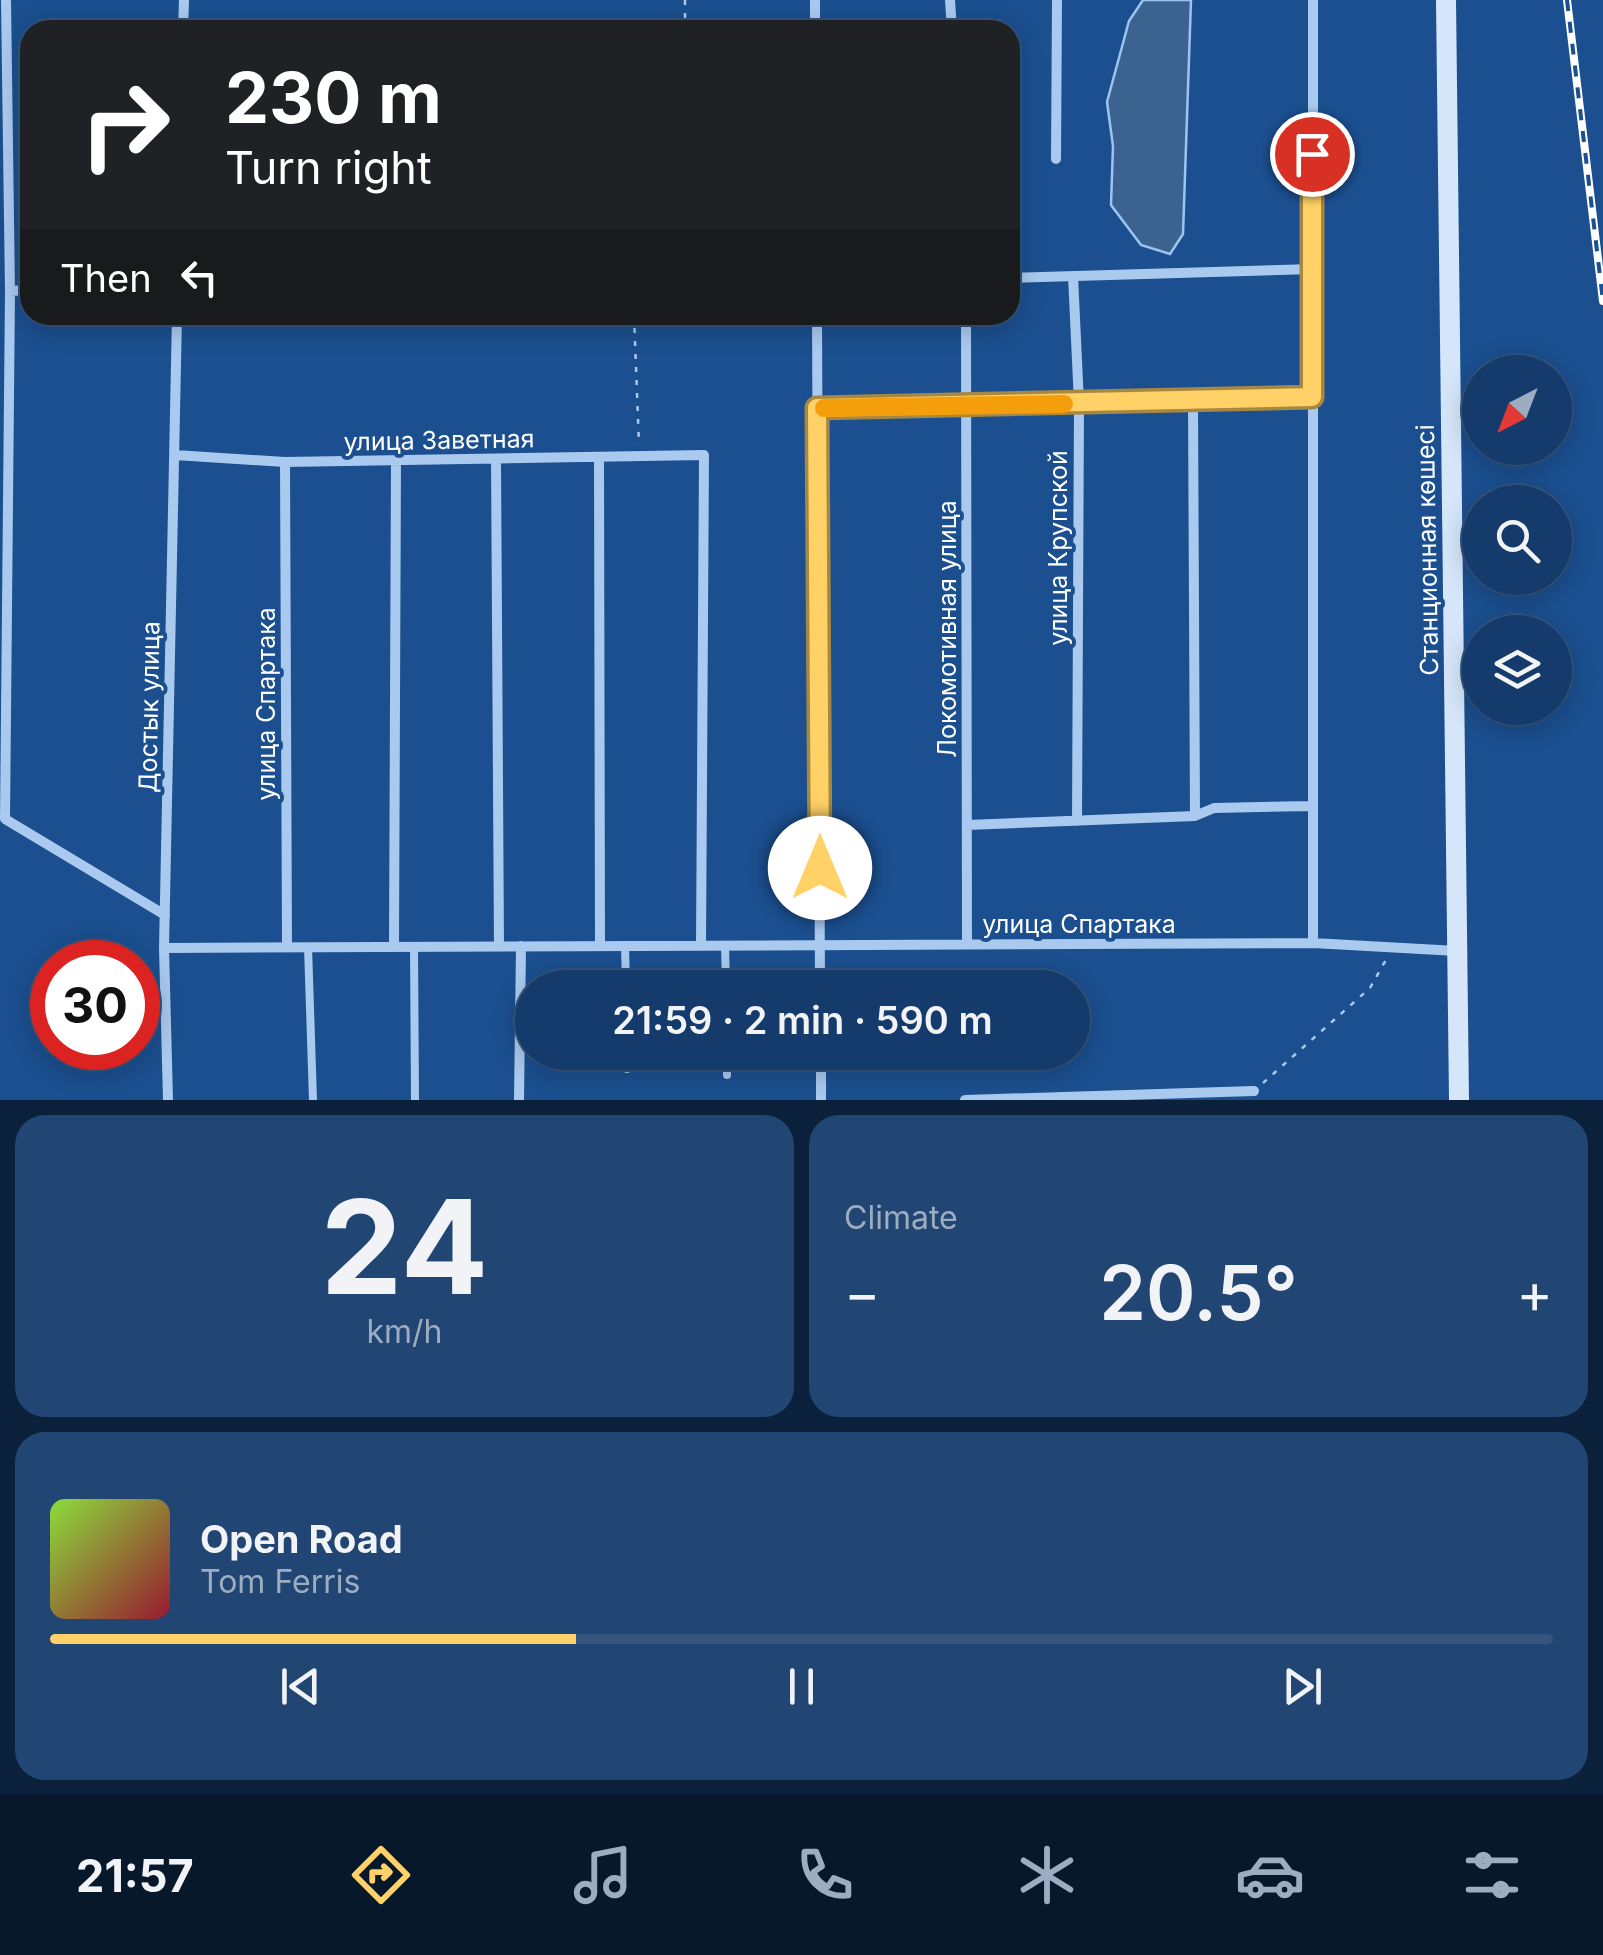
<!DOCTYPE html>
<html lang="en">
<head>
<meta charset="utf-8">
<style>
	body { margin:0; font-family:Inter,sans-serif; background:#214673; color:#f1f3f6; height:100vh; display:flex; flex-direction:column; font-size:38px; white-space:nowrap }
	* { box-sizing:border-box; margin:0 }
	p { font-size:32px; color:#9dadc1 }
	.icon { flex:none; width:55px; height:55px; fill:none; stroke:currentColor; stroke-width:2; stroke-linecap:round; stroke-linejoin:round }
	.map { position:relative; height:1100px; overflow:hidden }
	.sheet { display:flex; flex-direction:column; gap:15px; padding:15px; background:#0b203b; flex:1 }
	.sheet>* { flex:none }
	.guide { position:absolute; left:20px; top:20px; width:1000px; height:305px; border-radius:30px; box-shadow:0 5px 25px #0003,0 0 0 2px #33557e; background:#202124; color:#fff; overflow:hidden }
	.needle { width:65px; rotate:222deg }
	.controls { position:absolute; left:1462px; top:355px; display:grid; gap:20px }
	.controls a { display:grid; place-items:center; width:110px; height:110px; border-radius:50%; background:#143b6b; box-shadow:0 5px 25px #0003,0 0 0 2px #33557e; font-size:50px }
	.speed { position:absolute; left:30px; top:940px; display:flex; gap:20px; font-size:50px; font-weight:700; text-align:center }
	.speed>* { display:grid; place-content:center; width:130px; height:130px; border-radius:50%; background:#143b6b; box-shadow:0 5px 25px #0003,0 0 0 2px #33557e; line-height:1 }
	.speed .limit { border:15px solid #d22; background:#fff; color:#111 }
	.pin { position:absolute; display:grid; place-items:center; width:85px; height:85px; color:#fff; margin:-42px; border:5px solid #fff; border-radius:50%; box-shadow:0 2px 10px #0007 }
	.me { position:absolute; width:110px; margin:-55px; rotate:0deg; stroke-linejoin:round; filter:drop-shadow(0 0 8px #0008) }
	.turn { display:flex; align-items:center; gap:35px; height:210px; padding:0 40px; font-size:45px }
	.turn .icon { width:130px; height:130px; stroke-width:2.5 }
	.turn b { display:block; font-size:70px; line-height:85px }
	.then { display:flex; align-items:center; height:95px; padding:0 40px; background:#0003; gap:20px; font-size:38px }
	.big { font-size:75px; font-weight:600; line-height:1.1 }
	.sheet .card { flex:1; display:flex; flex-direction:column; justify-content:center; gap:15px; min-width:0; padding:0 35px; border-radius:30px; background:#214673 }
	.sheet .dial { align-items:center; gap:0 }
	.dial b { font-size:130px; line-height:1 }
	.song { display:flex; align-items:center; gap:30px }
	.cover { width:120px; height:120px; border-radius:15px; background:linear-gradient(135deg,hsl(90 70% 55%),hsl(350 70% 35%)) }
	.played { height:10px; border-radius:5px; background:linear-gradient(90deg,#ffd166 35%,#33557e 35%) }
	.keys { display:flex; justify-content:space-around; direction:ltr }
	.heat { display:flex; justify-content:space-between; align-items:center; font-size:55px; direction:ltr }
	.sheet .tiles { flex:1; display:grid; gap:15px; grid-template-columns:1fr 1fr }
	.card:last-child { grid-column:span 2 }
	.trip { position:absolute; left:515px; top:970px; width:575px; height:100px; border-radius:50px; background:#143b6b; box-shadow:0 5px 25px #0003,0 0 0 2px #33557e; font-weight:600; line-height:100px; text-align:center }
	.menu { display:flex; height:160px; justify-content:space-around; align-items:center; background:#08182b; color:#9dadc1 }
	.menu .icon { width:70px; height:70px }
	.menu .active { color:#ffd166 }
	.menu b { font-size:45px; color:#f1f3f6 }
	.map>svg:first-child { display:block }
	.water { fill:#3c6290; stroke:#9cc4f0; stroke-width:2.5 }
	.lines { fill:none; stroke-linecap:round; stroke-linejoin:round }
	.path { stroke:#a9c9ee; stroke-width:2.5; stroke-dasharray:5 8; stroke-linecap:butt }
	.lane { stroke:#a9c9ee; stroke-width:8 }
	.street { stroke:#a9c9ee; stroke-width:10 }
	.secondary { stroke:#d6e6fa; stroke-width:20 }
	.rail-casing { stroke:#fff; stroke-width:8 }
	.rail { stroke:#1b4f8f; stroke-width:4; stroke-dasharray:11; stroke-linecap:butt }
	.route-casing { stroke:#a68842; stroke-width:25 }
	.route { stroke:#ffd166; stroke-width:18 }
	.slow { stroke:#f59e0b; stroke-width:18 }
	.labels { text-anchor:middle; stroke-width:8; stroke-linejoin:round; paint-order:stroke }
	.street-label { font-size:25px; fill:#fff; stroke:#1b4f8f }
</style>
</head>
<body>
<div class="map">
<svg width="1603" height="1100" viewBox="0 0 1603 1100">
	<rect width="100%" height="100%" fill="#1b4f8f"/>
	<path class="water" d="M1143,0H1191L1183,234L1170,254L1141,245L1111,205L1113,146L1107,102L1129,21Z"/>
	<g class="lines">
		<path class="path" d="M685,0V30
			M634,315L639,445
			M1263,1083L1370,988L1387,958"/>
		<path class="lane" d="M625,945L626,988
			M725,945L726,988
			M414,946L415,1100
			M308,947L313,1100
			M627,1052V1069
			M727,1052V1075"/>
		<path class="street" d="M6,0L10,291L5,819L165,915
			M815,0V30
			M950,0L952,30
			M1313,0V943
			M183,30L184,0
			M1056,159L1057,0
			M1073,276L1079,403L1077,821
			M1010,278L1313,269
			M10,291L30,290
			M817,315L820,988
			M966,315L967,944
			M1193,400L1195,816
			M817,408L1312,397
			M175,455L285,462L704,455L701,945
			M599,458L600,946
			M496,459L499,946
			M285,462L287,947
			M967,825L1195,816L1214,808L1312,806
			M394,946L396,460
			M164,948L1313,943L1457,951
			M821,1052V1100
			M168,1100L164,948L177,315
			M519,1100L521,946
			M965,1100L1254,1091"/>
		<path class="secondary" d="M1446,0L1459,1100"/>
		<g class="rail-casing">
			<path id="rail" d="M1567,0L1603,301"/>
		</g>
		<use href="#rail" class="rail"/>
	</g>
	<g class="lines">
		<g class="route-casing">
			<path id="route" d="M820,868L817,408L1312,397V154"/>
		</g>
		<use href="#route" class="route"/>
		<path class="slow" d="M824,408L1064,404"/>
	</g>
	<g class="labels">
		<g class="street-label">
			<text transform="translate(439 440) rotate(-1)" y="9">улица Заветная</text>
			<text transform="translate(1058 548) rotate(-90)" y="9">улица Крупской</text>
			<text transform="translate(1427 550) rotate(-91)" y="9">Станционная көшесі</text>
			<text transform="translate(947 629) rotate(-90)" y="9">Локомотивная улица</text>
			<text transform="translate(266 704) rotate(-90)" y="9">улица Спартака</text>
			<text transform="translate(149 707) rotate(-89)" y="9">Достык улица</text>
			<text x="1079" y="933">улица Спартака</text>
		</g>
	</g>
</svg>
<div class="controls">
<a><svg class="needle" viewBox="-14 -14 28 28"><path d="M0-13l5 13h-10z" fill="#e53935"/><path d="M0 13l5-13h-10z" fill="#9dadc1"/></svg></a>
<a><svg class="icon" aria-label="search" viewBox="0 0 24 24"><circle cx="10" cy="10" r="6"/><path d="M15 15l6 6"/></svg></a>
<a><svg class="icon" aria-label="layers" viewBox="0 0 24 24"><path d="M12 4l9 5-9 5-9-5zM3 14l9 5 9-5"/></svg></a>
</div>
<div class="speed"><div class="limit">30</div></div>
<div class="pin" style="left:1312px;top:154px;background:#d93025"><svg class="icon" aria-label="arrive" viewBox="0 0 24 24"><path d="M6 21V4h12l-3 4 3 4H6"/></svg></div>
<svg class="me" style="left:820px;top:868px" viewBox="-20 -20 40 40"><circle r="19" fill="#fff"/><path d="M0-13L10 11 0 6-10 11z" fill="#ffd166"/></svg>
<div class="trip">21:59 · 2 min · 590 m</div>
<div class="guide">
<div class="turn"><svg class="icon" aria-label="right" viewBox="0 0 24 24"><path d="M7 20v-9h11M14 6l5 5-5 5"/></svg><div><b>230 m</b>Turn right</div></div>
<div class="then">Then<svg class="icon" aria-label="left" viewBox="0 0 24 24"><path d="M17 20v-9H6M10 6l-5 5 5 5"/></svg></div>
</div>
</div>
<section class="sheet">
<div class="tiles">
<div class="card dial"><b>24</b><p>km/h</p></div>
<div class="card"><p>Climate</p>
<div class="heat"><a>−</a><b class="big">20.5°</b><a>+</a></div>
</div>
<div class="card">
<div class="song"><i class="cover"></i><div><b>Open Road</b><p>Tom Ferris</p></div></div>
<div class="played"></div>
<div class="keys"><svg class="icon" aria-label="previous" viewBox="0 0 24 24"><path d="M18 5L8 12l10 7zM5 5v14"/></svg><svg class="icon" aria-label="pause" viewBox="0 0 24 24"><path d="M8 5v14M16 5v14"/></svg><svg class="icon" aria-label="next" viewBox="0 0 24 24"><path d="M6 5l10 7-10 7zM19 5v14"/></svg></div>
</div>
</div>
</section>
<nav class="menu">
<b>21:57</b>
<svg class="icon active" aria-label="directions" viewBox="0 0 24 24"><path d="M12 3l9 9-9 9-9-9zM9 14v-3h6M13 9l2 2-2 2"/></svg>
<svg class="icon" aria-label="music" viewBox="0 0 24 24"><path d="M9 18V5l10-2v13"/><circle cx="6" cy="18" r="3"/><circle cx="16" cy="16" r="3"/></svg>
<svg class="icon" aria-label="phone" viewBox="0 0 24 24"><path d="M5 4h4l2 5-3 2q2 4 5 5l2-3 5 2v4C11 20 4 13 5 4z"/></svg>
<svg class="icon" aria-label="climate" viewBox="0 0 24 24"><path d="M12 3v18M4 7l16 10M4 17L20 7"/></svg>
<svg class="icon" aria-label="car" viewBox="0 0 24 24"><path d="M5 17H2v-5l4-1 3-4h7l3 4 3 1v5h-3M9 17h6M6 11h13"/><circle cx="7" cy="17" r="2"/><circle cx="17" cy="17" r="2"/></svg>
<svg class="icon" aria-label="filters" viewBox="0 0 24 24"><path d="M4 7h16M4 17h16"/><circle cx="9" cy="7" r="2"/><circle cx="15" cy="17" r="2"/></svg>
</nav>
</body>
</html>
